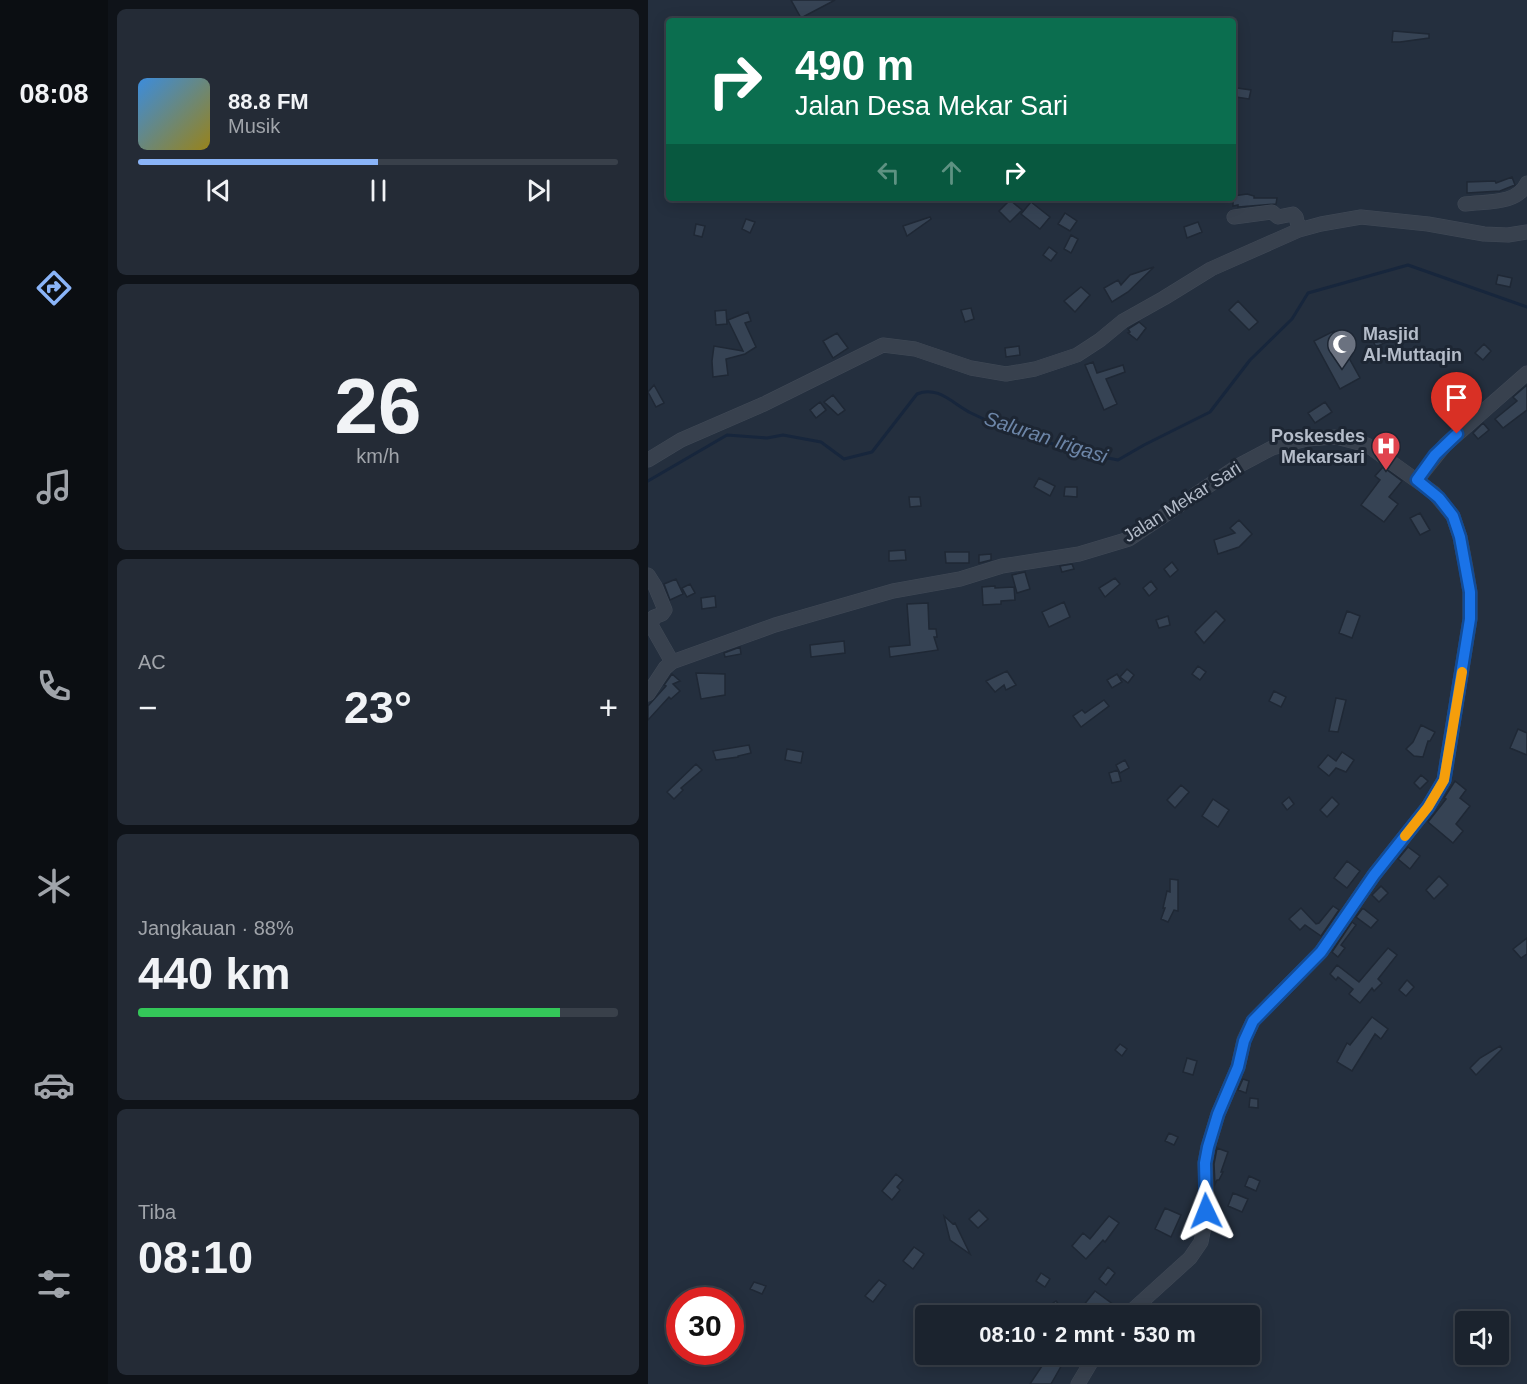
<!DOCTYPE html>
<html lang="id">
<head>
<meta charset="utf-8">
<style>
	body { margin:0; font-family:Helvetica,sans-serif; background:#242b36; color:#f1f3f6; height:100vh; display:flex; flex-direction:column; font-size:22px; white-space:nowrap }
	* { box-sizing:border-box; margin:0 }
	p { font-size:20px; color:#a0a4aa }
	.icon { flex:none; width:33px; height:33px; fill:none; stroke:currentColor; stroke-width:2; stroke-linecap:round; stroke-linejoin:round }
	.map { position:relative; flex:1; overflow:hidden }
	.panel { display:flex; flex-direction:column; gap:9px; padding:9px; background:#0f1319; width:540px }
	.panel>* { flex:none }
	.top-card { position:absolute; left:18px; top:18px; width:570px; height:183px; border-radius:6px; box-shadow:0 3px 15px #0003,0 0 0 2px #39404a; background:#0b6e4f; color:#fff; overflow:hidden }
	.fabs { position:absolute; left:807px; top:1311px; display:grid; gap:12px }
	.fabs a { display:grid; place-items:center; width:54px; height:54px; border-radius:6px; background:#1b232e; box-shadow:0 3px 15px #0003,0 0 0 2px #39404a; font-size:30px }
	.speed { position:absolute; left:18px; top:1287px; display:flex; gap:12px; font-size:30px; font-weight:700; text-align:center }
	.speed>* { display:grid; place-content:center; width:78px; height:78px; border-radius:50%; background:#1b232e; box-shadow:0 3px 15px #0003,0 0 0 2px #39404a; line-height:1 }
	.speed .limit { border:9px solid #d22; background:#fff; color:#111 }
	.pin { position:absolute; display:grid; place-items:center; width:51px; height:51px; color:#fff; margin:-62px -26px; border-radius:50% 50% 50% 0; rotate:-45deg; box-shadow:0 0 6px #0007 }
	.pin .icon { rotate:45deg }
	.me { position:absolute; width:66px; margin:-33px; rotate:358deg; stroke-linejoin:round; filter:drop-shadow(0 0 4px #0008) }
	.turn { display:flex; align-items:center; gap:21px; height:126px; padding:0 30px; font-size:27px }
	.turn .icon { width:78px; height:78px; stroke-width:2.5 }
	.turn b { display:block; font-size:42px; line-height:51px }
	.lanes { display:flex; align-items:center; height:57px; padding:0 30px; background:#0003; justify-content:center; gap:30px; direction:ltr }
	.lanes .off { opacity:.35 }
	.big { font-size:45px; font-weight:600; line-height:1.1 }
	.panel .card { flex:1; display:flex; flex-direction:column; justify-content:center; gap:9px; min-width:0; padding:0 21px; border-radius:9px; background:#242b36 }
	.panel .dial { align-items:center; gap:0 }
	.dial b { font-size:78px; line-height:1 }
	.song { display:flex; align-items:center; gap:18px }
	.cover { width:72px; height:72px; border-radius:9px; background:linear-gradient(135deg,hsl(210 70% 55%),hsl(50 70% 35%)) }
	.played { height:6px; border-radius:3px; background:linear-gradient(90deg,#8ab4f8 50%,#39404a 50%) }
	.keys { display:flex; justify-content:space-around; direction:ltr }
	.heat { display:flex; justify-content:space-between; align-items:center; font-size:33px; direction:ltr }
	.charge { height:9px; border-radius:4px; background:linear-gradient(90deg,#34c759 88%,#39404a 0) }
	.trip { position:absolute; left:267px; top:1305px; width:345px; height:60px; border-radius:6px; background:#1b232e; box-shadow:0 3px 15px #0003,0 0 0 2px #39404a; font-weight:600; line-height:60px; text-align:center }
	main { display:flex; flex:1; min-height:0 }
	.menu { display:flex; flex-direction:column; width:108px; justify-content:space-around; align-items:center; background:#0b0e12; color:#a0a4aa }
	.menu .icon { width:42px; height:42px }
	.menu .selected { color:#8ab4f8 }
	.menu b { font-size:27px; color:#f1f3f6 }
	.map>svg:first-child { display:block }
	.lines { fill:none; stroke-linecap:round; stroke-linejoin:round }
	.stream { stroke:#17263c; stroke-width:3 }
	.building { fill:#364354; stroke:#1f2835; stroke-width:1.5 }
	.street-casing { stroke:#414a57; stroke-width:15 }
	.street { stroke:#38414e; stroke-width:14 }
	.route-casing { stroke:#114b97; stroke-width:15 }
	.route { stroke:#1a73e8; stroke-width:10 }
	.slow { stroke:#f59e0b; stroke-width:10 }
	.labels { text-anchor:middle; stroke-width:6; stroke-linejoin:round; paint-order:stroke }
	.poi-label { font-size:18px; font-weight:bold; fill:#b4bcc9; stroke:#1d2633; text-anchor:start }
	.street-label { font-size:18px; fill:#b4bcc9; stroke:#1d2633 }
	.water-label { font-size:20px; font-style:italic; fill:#6d86a8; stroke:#1d2633 }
</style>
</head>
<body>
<main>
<nav class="menu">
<b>08:08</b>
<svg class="icon selected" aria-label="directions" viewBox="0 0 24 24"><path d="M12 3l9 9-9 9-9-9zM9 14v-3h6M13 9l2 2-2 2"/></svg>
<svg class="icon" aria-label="music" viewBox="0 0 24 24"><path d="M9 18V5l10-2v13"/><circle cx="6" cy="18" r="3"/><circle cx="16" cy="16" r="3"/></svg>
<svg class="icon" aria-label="phone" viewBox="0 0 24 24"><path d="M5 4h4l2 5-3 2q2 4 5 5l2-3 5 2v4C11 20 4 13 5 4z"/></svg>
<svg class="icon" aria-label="climate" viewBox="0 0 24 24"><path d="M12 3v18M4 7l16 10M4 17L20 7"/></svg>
<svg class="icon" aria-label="car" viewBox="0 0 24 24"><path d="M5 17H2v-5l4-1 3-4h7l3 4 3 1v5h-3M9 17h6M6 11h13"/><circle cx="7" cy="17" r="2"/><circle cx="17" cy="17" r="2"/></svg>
<svg class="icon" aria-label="filters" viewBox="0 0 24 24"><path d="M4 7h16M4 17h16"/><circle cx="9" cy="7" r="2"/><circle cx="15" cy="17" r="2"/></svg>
</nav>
<section class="panel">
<div class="card">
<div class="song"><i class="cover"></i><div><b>88.8 FM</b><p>Musik</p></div></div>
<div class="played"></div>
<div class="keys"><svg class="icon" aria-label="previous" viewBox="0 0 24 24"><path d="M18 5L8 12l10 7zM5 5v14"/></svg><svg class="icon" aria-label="pause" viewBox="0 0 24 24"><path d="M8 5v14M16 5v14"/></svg><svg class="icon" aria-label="next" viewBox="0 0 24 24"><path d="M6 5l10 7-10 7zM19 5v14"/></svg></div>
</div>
<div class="card dial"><b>26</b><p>km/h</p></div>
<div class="card"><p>AC</p>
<div class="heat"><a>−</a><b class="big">23°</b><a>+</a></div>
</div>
<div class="card"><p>Jangkauan · 88%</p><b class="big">440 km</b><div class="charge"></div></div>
<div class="card"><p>Tiba</p><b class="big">08:10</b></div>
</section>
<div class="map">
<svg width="879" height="1384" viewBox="0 0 879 1384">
	<rect width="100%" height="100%" fill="#242f3e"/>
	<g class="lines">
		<path class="stream" d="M0,481L79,435L119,438L135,435L173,442L196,459L224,452L269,394C290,385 305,404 323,413C363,433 426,452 470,460L496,445L562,412L602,360L644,319L660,293L760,265L879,307"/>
	</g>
	<path class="building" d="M143,0H187L153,18Z
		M745,31L781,34V38L752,42H744Z
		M589,88L603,90L601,99L588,97Z
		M864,177L867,185L852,191L819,193V182L847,181L848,183Z
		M599,194L606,196V198H629L628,204L590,207V205L585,206V196Z
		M362,200L374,210L362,222L351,211Z
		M383,202L402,217L392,229L373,214Z
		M417,213L429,221L422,231L410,224Z
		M282,217L283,219L259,236L255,226Z
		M98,219L107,222L102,233L94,229Z
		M550,222L554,232L539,238L536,227Z
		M48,224L57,226L54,237L46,235Z
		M423,235L430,239L423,253L416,249Z
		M401,247L409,253L403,261L395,255Z
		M506,267L480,292L464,302L456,288L470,280L473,285L482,275Z
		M850,275L864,278L862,287L848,284Z
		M433,287L442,295L427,312L416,301Z
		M590,301L610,322L601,330L581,310Z
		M323,308L326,319L317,322L313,310Z
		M78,310L79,324L68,325L67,311Z
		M100,312L103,321L97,323L108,347L97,354L78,359L80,375L65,377L64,361L66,346L95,351L80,320Z
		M491,322L498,328L489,340L480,333L482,332L480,329Z
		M751,326L755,334L728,347L724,339Z
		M686,331L712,378L692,389L666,341Z
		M189,333L200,348L185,358L175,341Z
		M836,344L843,351L835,360L827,353Z
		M371,346L372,355L358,357L357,348Z
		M445,362L449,373L475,365L477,372L458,379L469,404L456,410L437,365Z
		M6,385L16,403L8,407L0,392Z
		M879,385V410L855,428L847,419L869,401L865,397Z
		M185,395L197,410L190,415L176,402Z
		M172,402L178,410L168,418L162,410Z
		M677,402L684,412L667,423L660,413Z
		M835,423L841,430L830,439L825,433Z
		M735,467L754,481L741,497L750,504L736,522L713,505L732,480L727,476Z
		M391,478L407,486L402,496L386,487Z
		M417,487H429V497L416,496Z
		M261,497H272L273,506L262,507Z
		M772,513L782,530L772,535L762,518Z
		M591,520L604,534L591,547L570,554L566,540L587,533L582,528Z
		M257,550L258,560L241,561V551Z
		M297,552H321V563H298Z
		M343,554V560L331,563V555Z
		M524,562L530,570L522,577L516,569Z
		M424,564L426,569L414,572L412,566Z
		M377,572L382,589L369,593L364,575Z
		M467,578L472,584L457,597L451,588Z
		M28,579L35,594L22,600L16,584Z
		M503,581L509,589L501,596L495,588Z
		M42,584L47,593L39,597L34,588Z
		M347,586V588L366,587L367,600L353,601V604L335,605L334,587Z
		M67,596L68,607L54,609L53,598Z
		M416,602L422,617L401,627L394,612Z
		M280,603L281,629H288L289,637H286L290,650L242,657L241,647L262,645L259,604Z
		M568,611L577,620L556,643L547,632Z
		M699,611L712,616L704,638L691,633Z
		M520,616L522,625L511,628L508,620Z
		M196,641L197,653L163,657L162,645Z
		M92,647L93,654L77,657L76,653Z
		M550,666L558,672L552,680L544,674Z
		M479,669L486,675L480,683L472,677Z
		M359,671L368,685L358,690L356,685L347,692L338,681Z
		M48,673L77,674V695L53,699Z
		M24,674L32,681L25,684L32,691L23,699L21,697L0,720V706L18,686L16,685Z
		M469,674L474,682L464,688L459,680Z
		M626,691L638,697L633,707L621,701Z
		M688,698L698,700L690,732L681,731Z
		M456,700L461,706L433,727L425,716L434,710L437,713Z
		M773,725L787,732L782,741H780L775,757L766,756L758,749L765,742Z
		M870,729L879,733V755L862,748Z
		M101,745L103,753L90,756V757L68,760L65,751Z
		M139,749L155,752L153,763L137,760Z
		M694,752L706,760L698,772L688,768L681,776L670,767L680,755L688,761Z
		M477,760L481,768L472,773L468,765Z
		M48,764L54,770L33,788L35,790L26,799L19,792Z
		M470,770L473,781L464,783L461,773Z
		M773,775L780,781L772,789L766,783Z
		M807,781L818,790L812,798L822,806L808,824L815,831L805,843L780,822L798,799L796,798Z
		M533,785L541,792L527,808L519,800Z
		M641,797L646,804L639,810L634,803Z
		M684,797L691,804L679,817L672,810Z
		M565,799L581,810L570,827L554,816Z
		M760,847L772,856L762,869L750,859Z
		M699,861L712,871L699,888L686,878Z
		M791,876L800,885L786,899L778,890Z
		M522,879L530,880V911L526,910L520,922L513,919L517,908H515L519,891L522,892Z
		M733,886L740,893L731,902L724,895Z
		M685,906L691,910L673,936L657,925L652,930L641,919L653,908L668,924L671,923Z
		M714,909H716L730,920L723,928L708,917Z
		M704,922L708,925L693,945L697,948L690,957L684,952Z
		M879,938V954L873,958L865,949Z
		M740,948L749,955L730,979L734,983L726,991L724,988L712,1003L701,994L705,989L690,977L688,980L682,974L689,965L711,982Z
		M759,980L766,987L758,996L751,990Z
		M724,1017L740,1029L733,1039L727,1034L704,1071L689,1062L699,1043L702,1045Z
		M472,1044L479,1049L474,1056L467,1050Z
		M852,1046L854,1049L828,1075L822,1068L832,1058Z
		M539,1058L549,1061L545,1075L535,1072Z
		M595,1079L601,1081L598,1093L590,1090Z
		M602,1098L610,1099V1108L601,1107Z
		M521,1133L530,1137L526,1145L517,1141Z
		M569,1148L580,1152L573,1172H575L571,1180H569L567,1184L566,1164Z
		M248,1174L255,1180L249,1187L252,1190L244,1200L234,1191Z
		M601,1176L612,1181L608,1191L597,1186Z
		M585,1193L600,1199L594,1212L580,1206Z
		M517,1208L533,1215L523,1237L507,1229Z
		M331,1210L340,1219L330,1228L321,1219Z
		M296,1216L305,1224L307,1223L322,1254L302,1240Z
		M461,1216L471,1223L457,1242L455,1240L438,1259L424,1246L435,1233L442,1239Z
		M266,1247L276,1254L265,1269L255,1261Z
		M460,1267L467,1273L458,1285L451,1279Z
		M393,1273L402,1279L397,1287L388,1281Z
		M231,1280L238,1285L225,1302L217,1296Z
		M106,1282L118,1286L114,1294L102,1289Z
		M447,1291L466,1305L460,1316H427Z
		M408,1301L415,1310L408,1315L401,1306Z
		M356,1354H366L362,1365L354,1362Z
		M402,1354H420L403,1384H382Z"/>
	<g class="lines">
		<g class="street-casing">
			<path id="street" d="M817,204C838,201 869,205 879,183
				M586,217L624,212L630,217L645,214L648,217L651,230
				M0,460L33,440L116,404L235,345L267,349L323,368L358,374L387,369L429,355L452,340L475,321L516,298L563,269L651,230L673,224L713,217L780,224L836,234L860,235L879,232
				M769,480L797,445L879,373
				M0,575L7,586L17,610L14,614L6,617L3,625L24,662
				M0,694L17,668L24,662L127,625L245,591L312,579L354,566L431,554L481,539L590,466L624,448L659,439L688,437L719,445L786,493L805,516L812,537L818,568L822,592V619L796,780L780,807L726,875L673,952L605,1021L596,1040L590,1067L570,1114L560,1147L557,1163L559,1211L553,1242L542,1258L478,1316
				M430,1384L448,1354"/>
		</g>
		<use href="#street" class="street"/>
	</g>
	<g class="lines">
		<g class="route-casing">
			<path id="route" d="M558,1211L557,1163L560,1147L570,1114L590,1067L596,1041L605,1021L673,952L726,875L780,807L796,780L822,619V592L812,537L805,516L791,498L769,480L787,455L809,434"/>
		</g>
		<use href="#route" class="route"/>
		<path class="slow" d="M757,836L780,807L796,780L814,672"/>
	</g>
	<defs>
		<g id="mosque-pin" transform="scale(1.5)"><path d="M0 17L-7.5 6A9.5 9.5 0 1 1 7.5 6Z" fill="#6b7280" stroke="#1d2633"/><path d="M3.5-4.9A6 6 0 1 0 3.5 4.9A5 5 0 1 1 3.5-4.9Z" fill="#fff"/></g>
		<g id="hospital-pin" transform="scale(1.5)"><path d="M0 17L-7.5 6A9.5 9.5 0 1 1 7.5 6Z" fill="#e0444e" stroke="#1d2633"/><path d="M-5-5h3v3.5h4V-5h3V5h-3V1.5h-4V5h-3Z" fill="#fff"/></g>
	</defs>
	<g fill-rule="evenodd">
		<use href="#mosque-pin" x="694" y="344"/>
		<use href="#hospital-pin" x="738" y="446"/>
	</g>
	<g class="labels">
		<g class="poi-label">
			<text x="715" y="340">Masjid<tspan x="715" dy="21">Al-Muttaqin</tspan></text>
			<text x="717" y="442" text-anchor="end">Poskesdes<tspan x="717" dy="21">Mekarsari</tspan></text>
		</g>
		<g class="street-label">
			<text transform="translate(534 502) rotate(-32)" y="6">Jalan Mekar Sari</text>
		</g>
		<g class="water-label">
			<text transform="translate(398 437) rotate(18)" y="7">Saluran Irigasi</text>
		</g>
	</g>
</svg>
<div class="fabs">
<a><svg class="icon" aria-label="sound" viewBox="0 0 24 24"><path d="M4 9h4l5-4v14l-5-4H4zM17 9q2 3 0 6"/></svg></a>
</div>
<div class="speed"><div class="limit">30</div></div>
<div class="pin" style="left:809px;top:434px;background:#d93025"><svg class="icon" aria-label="arrive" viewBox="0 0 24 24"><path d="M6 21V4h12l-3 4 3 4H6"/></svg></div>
<svg class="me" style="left:558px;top:1211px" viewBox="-20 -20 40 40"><path d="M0-17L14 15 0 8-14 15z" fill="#1a73e8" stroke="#fff" stroke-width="4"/></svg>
<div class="trip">08:10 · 2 mnt · 530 m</div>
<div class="top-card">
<div class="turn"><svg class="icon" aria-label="right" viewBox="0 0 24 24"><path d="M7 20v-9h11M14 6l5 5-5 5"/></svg><div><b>490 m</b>Jalan Desa Mekar Sari</div></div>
<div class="lanes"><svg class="icon off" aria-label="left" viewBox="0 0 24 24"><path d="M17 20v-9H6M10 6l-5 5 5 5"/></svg><svg class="icon off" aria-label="ahead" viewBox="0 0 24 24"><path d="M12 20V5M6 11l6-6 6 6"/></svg><svg class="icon" aria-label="right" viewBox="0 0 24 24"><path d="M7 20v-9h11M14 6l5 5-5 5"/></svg></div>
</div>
</div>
</main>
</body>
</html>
